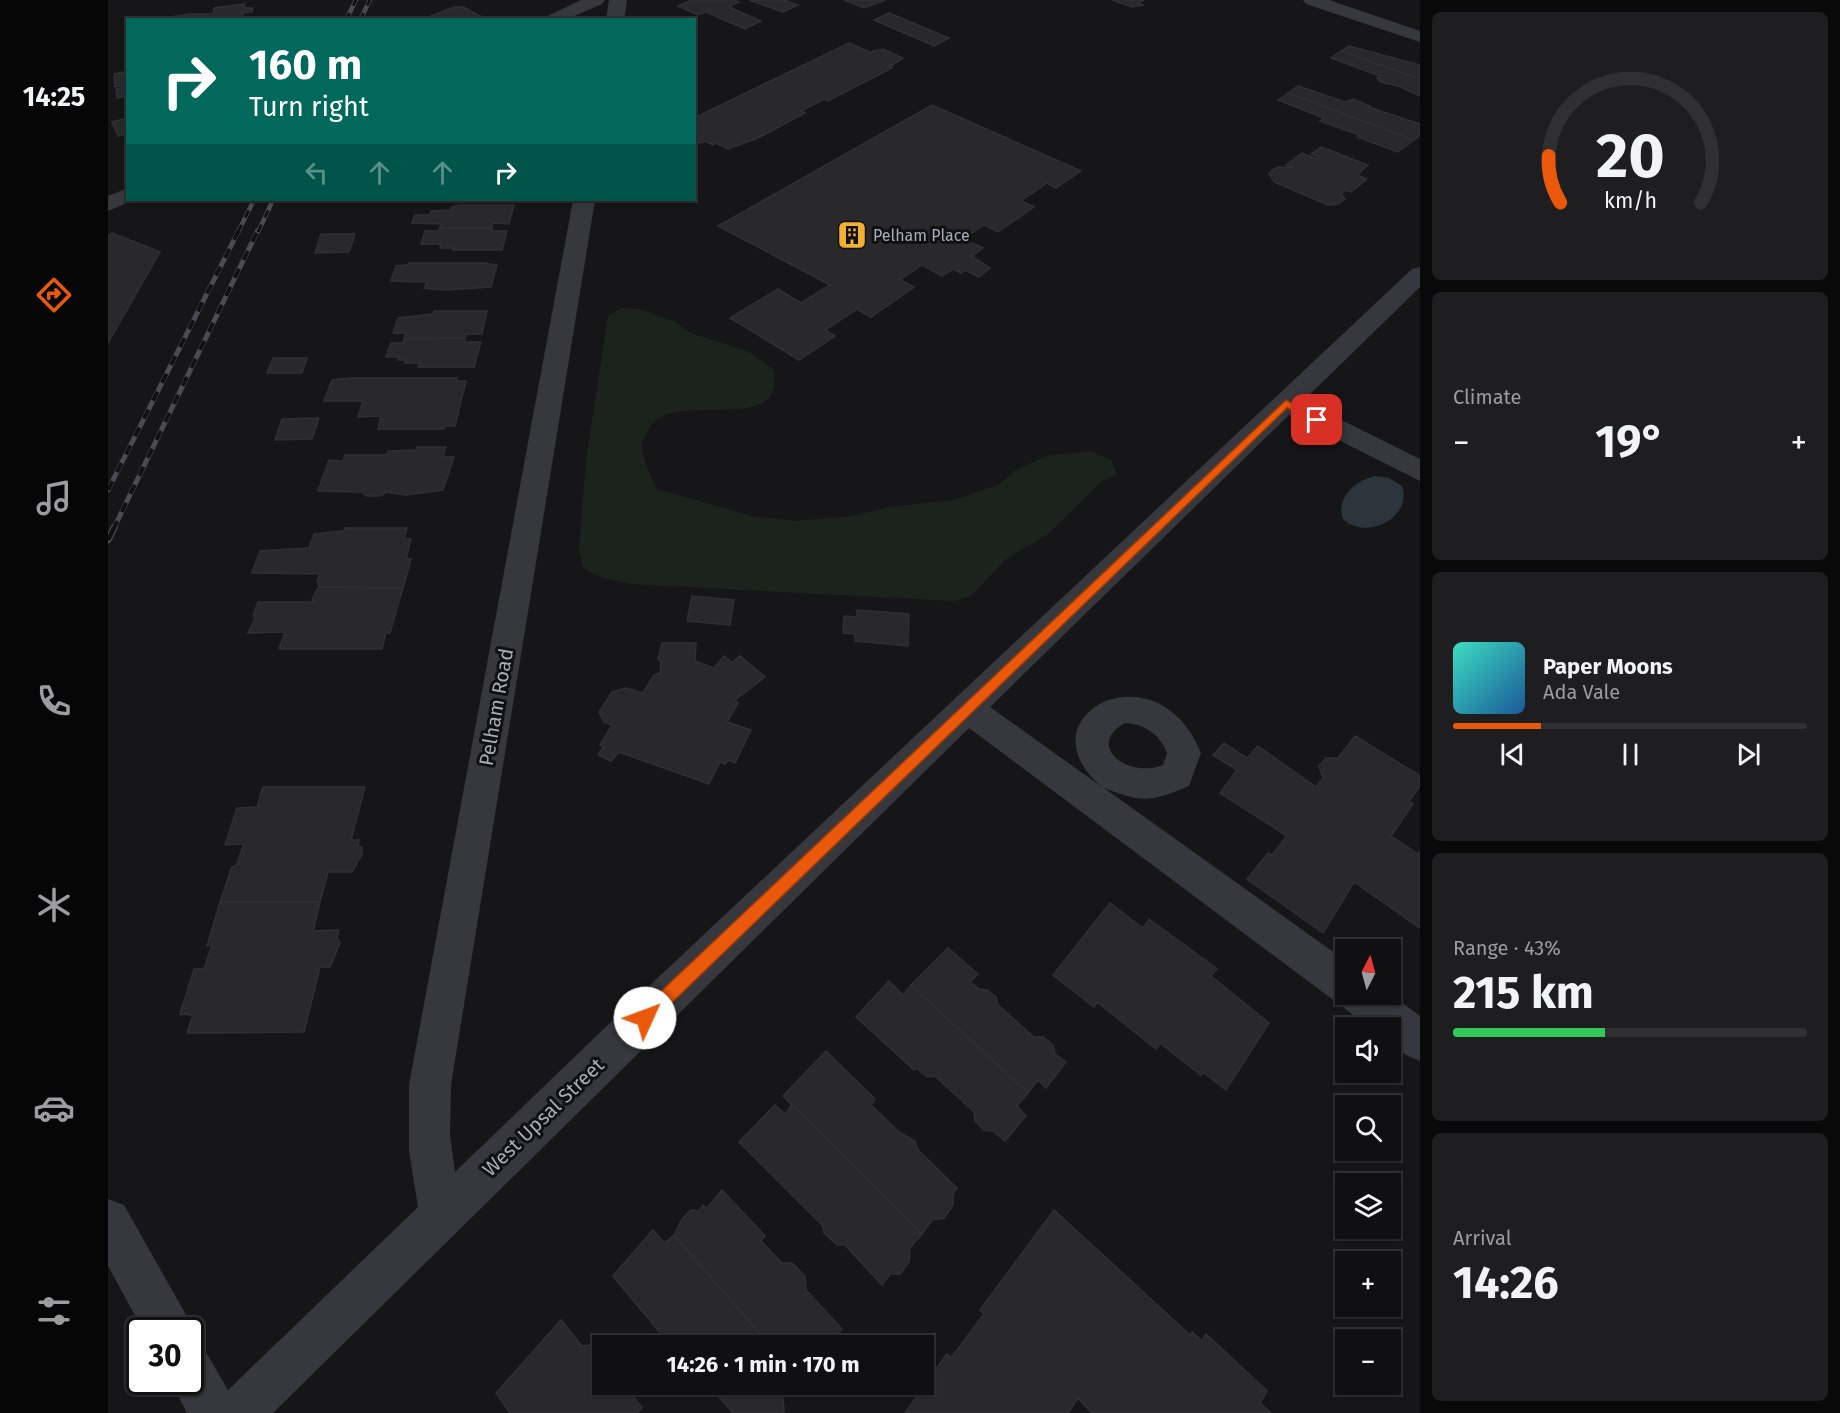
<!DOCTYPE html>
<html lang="en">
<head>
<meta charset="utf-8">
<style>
	body { margin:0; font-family:"Fira Sans",sans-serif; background:#1e1e20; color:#f1f3f6; height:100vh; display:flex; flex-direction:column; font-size:22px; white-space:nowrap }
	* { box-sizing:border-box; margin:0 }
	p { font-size:20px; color:#9c9d9f }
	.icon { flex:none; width:33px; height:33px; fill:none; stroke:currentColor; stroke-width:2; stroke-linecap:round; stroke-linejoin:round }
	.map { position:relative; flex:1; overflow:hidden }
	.details { display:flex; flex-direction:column; gap:12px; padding:12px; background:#09090a; width:420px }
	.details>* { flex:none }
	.guide { position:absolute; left:18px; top:18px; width:570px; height:183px; border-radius:0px; box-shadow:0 2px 4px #0004,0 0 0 2px #303032; background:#00695c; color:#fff; overflow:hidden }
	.needle { width:39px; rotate:6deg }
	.tools { position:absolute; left:1227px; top:939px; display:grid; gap:12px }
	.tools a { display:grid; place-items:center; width:66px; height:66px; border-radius:0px; background:#101012; box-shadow:0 2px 4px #0004,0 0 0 2px #303032; font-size:30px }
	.speed { position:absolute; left:18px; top:1317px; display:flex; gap:12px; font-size:30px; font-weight:700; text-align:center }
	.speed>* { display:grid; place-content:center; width:78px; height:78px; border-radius:50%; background:#101012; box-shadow:0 2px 4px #0004,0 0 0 2px #303032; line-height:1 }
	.speed .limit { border:3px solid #111; border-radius:9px; background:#fff; color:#111 }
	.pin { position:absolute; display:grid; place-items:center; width:51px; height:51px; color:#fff; margin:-26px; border-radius:12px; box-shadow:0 3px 9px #0006 }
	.me { position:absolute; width:66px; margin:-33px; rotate:47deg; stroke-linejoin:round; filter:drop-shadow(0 0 4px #0008) }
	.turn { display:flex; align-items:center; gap:21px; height:126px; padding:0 24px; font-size:27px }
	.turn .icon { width:78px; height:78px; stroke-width:2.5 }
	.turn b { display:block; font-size:42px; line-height:51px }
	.lanes { display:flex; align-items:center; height:57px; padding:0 24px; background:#0003; justify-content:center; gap:30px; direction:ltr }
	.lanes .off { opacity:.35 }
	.big { font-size:45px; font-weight:700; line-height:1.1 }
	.details .widget { flex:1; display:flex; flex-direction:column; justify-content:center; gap:9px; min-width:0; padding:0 21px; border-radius:9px; background:#1e1e20 }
	.details .dial { align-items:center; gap:0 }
	.dial svg { height:156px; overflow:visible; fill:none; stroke:#303032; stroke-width:7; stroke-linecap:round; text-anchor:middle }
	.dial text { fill:#f1f3f6; stroke:none }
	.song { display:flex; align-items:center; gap:18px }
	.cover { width:72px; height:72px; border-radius:9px; background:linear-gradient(135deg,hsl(170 70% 55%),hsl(210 70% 35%)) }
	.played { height:6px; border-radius:3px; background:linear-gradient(90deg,#ea580c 25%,#303032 25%) }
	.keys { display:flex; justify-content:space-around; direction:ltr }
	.heat { display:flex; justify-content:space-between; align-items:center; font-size:33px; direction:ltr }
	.charge { height:9px; border-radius:4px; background:linear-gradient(90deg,#34c759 43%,#303032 0) }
	.trip { position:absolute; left:484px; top:1335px; width:342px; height:60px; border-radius:0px; background:#101012; box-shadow:0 2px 4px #0004,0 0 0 2px #303032; font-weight:700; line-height:60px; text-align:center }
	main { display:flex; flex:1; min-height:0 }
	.tab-bar { display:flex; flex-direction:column; width:108px; justify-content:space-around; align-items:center; background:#060607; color:#9c9d9f }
	.tab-bar .icon { width:42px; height:42px }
	.tab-bar .on { color:#ea580c }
	.tab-bar b { font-size:27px; color:#f1f3f6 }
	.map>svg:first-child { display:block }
	.green { fill:#1c231d }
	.water { fill:#2c353c }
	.building { fill:#29292c; stroke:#303034; stroke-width:1.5 }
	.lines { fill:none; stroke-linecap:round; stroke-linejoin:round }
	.minor { fill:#37383d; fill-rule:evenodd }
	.rail-far2-casing { stroke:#4a4c52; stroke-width:4.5 }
	.rail-far1-casing { stroke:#4a4c52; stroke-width:5 }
	.rail-casing { stroke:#4a4c52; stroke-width:7 }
	.rail-far2 { stroke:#111113; stroke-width:3; stroke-dasharray:8; stroke-linecap:butt }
	.rail-far1 { stroke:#111113; stroke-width:4; stroke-dasharray:10; stroke-linecap:butt }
	.rail { stroke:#111113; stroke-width:4.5; stroke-dasharray:14; stroke-linecap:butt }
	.route { fill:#ea580c; stroke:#983908; stroke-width:1.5 }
	.labels { text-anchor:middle; stroke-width:6; stroke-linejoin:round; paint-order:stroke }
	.far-poi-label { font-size:16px; fill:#a8adb8; stroke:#111113; text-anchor:start }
	.street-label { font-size:20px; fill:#a8adb8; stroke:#111113 }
</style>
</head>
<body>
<main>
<nav class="tab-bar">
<b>14:25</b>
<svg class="icon on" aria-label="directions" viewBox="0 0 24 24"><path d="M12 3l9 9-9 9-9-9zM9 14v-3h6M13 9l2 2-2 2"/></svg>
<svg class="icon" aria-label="music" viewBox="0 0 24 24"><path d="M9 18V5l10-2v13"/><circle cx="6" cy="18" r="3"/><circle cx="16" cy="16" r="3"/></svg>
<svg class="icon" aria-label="phone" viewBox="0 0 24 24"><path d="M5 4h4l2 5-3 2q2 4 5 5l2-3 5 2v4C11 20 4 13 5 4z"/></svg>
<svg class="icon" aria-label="climate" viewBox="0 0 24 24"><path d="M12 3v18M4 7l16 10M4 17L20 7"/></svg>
<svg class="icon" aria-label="car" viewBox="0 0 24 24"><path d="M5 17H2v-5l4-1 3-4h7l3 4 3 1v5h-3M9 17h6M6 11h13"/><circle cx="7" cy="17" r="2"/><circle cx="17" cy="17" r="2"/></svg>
<svg class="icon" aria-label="filters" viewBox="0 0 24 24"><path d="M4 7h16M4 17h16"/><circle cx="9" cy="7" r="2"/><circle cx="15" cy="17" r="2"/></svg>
</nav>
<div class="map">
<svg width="1312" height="1413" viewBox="0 0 1312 1413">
	<rect width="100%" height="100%" fill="#161618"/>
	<path class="green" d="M514,308L531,309L567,322L585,334L640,351L666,370C666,376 667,384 665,389C657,426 571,395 545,423C540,428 537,437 533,443L537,463L549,489L644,516L687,521L744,516L782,507L846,500L892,484L906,471L938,456L983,451L1004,461L1009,474L993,482L940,534L897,560L863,596L846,601L523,584L492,577L475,568L471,549L478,461L500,316Z"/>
	<path class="water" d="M1267,476L1281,478L1294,486C1305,518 1258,541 1235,519C1227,498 1248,480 1267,476Z"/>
	<path class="building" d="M584,0H626L631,2L622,6L625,9L653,21L637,29L598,12L590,15L570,6Z
		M641,0H676L690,5L675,12Z
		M736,0H778L756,8Z
		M1004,0H1036L1030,3L1036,5L1024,7Z
		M137,4L136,8H145L144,12L135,13L134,20H42L82,14H105L106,8Z
		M346,7H355L378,19L328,20L323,16Z
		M781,13L841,38L826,46L766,20Z
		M741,43L762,52L775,49L795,58L781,67L784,68L720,101L716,99L693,111L697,113L650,138L620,149L608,143L605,145L598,141L592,143L586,140V118Z
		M1241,46L1312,65V79L1233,51Z
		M1233,51L1312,79V96L1290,86L1273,82L1269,78L1272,76L1223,58Z
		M20,71V85L7,87L6,74Z
		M1190,86L1237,102L1245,99L1262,106L1260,107L1312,124V135L1306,140L1180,93Z
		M20,87V101L18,96L9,98L8,89Z
		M1180,93L1306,140L1290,152L1249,137L1251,135L1212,121L1216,118L1170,100Z
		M824,105L973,171L948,188L939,183L913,201L926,207L890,232L876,225L855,239L875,248L864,256L882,268L871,277L857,270L853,273L845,269L834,276L814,265L792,280L806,287L763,317L749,309L717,330L727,336L691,360L622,318L670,289L693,303L722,285L610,226Z
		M20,118V133L10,136L4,122Z
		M1213,147L1260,165L1249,175L1259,179L1243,192L1238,190L1233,194L1237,199L1230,204L1220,205L1166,182L1161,173L1169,167L1184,168L1178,165L1194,153L1209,159L1211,157L1203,154Z
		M353,205H406L401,224L385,223L384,228H332L333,224L304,223L307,215H322L323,211L343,210L344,207Z
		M332,228H384L383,231H399L394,250H345V248H332L333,244H313L317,231H330Z
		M4,233L52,252L0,343V236Z
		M213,234H247L241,252L207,253Z
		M301,263H376L389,265L383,287L336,290L316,288L319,282L283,281L288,266L300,265Z
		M326,311H379L374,334H358L357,338L296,339L298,333H285L290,318L325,314Z
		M357,338L356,342H373L366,367H310L312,363H297L298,360H290L291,357H278L283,343H295L296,339Z
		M165,358H199L194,373H159Z
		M242,378H349V381H358L347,426H337L336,429H270L273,416L250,417L255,401H216L224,380Z
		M211,418L204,439L167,440L174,419Z
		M309,447H338L335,457H346L335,490L299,495L278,492L273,496H259L253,492L210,491L221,460L235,461L237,455H278L280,451L308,450Z
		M237,528H299L296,539H303L298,559H303L295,588L211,587L209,581L212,574L144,573L152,551L201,548L206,534L236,531Z
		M211,587L295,588L282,633H278L274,649H171L177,632L140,633L148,616H145L150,602H206L204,600L207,593Z
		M584,596L626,600L622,625L579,621Z
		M749,610L801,614L800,646L747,641V634L735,633L736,616L749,617Z
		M554,643H588L587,661L606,668L616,656L624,662L632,656L657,677L627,700L630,703L619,722L643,730L627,763L620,760L617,764L612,762L601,784L511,752L503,761L490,755L496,746L492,745L504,725L496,722L491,712L504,692L518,688L535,693L546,675L552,673L553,662L550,659Z
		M1247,736L1312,776V786L1301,801L1305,804L1283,836L1310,854L1312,851V928L1246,882L1215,933L1139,879L1160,853L1164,855L1179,836L1112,793L1129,770L1105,755L1116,743L1139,758L1150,746L1208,787L1215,778L1211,766L1218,758H1230Z
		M155,787H257L243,840H251L250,845L254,848V854L244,872H220L212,902H112L124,867L128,866L136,844L117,845L129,808L149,807Z
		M112,902H212L205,931L231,930L229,937L232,943L222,967H212L196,1032L79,1033L85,1015L72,1014L86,969H96L104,945L99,946Z
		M1002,903L1035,928L1041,919L1109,969L1103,976L1161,1023L1118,1090L1096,1073L1093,1075L1052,1043L1048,1049L989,1002L986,1007L945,975Z
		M840,948L870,974L862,982L871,989L879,990L888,997L890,1005L926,1037H935L945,1045L947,1054L958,1062L938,1088L930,1080L920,1093L803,985Z
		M781,981L795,995L803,985L920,1093L909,1106L918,1116L897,1141L885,1131L876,1130L867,1121L866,1112L827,1076L819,1077L808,1068L806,1070L748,1017Z
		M718,1051L767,1099L763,1105L791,1132L807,1141L810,1150L849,1188L845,1194V1205L836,1218L824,1220L814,1234L675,1096Z
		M667,1105L677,1114L684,1105L814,1234L802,1248L801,1262L792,1274H782L774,1285L737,1245H729L716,1233L715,1226L631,1142Z
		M614,1190L657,1236L653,1241L674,1263H684L697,1276L698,1290L734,1329L727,1338L728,1346H663L566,1235L574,1219L583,1210L591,1211L595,1205L598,1209Z
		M946,1210L1082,1335L1084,1332L1094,1341L1098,1334L1159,1391L1152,1403L1163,1413H984L970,1398L960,1413H797L839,1354L843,1358L876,1314L872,1310Z
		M545,1230L556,1243L566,1235L663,1346H563L505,1276Z
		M453,1320L474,1346L484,1345L495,1358V1384H516L534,1408L529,1413H402L388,1393Z
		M588,1384H685L675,1397L676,1413H625L609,1395H596Z"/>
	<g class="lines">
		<path class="minor" d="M473,0H497L494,4L457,20H431Z
			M501,0H519L516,20H498Z
			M1195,0H1221L1312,31V42L1198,4Z
			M20,188V200H26L0,211V196Z
			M465,200H487L343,1085L342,1135L347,1172L506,1019L1304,269L1312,267V287L1195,401L1312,459V481L1181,415L882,707L994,787C910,716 1049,643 1093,753L1081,786C1043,802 1035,803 996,788L1238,961V994H1282L1312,1016V1061L1298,1055L1282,1044V1028H1262L1236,1008L1234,1003L1224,999L861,728L165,1413H79L63,1382H82V1347L99,1354L120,1390L310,1207L301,1151V1085ZM1017,723C1036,724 1052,734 1059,753L1055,765C1021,779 976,746 1017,723Z
			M0,1199L16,1205L77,1313L83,1330L82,1332L35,1330L0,1266Z"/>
		<g class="rail-far2-casing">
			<path id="rail-far2" d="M238,20L248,0
				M252,20L262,0
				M130,232L146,200
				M150,232L165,200"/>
		</g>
		<g class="rail-far1-casing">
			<path id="rail-far1" d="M0,490L131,230
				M5,530L150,230"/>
		</g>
		<g class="rail-casing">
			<path id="rail" d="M0,540L6,528"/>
		</g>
		<use href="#rail-far2" class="rail-far2"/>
		<use href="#rail-far1" class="rail-far1"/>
		<use href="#rail" class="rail"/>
	</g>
	<path class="route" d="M1178,400L1215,420L1205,422L1179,408L543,1023L537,1026L531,1023L529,1018L531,1012Z"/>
	<defs>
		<g id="building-square" transform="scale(1.5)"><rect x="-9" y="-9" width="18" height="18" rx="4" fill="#f2b134" stroke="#111113"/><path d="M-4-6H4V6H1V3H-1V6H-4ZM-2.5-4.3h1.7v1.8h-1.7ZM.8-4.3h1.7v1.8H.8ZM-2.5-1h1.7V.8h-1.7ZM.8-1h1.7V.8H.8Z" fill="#111"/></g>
	</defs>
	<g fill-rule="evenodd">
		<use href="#building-square" x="744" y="235"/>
	</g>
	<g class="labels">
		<g class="far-poi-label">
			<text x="765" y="241">Pelham Place</text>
		</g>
		<g class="street-label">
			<text transform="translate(388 707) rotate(-80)" y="7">Pelham Road</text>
			<text transform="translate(435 1117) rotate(-44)" y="7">West Upsal Street</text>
		</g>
	</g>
</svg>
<div class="tools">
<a><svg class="needle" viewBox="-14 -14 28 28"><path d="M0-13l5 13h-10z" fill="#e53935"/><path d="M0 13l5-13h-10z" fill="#9c9d9f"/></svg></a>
<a><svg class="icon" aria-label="sound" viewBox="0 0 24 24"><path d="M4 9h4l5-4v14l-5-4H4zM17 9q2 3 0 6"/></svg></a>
<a><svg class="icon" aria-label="search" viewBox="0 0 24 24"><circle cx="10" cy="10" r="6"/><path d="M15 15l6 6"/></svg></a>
<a><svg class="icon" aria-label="layers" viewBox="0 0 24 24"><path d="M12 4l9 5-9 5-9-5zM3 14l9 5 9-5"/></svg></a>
<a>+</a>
<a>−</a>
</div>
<div class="speed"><div class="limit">30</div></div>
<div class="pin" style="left:1209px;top:420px;background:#d93025"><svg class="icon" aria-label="arrive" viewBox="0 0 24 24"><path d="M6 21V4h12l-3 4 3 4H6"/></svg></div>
<svg class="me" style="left:537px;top:1018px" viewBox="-20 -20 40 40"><circle r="19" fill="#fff"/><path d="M0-13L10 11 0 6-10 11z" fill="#ea580c"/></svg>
<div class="trip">14:26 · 1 min · 170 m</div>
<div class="guide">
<div class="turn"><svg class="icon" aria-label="right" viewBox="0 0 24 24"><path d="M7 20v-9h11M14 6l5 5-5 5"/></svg><div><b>160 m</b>Turn right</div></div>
<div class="lanes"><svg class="icon off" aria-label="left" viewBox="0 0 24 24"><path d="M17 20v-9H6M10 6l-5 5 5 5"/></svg><svg class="icon off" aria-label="ahead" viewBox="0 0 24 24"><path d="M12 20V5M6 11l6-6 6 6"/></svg><svg class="icon off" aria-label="ahead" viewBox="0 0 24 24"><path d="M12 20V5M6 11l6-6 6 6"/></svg><svg class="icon" aria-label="right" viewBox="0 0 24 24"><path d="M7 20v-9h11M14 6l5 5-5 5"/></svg></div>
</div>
</div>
<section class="details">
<div class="widget dial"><svg viewBox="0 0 100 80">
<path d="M14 69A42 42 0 1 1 86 69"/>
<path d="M14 69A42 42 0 0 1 8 45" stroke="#ea580c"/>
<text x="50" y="56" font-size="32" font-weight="700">20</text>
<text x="50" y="72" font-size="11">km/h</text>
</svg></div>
<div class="widget"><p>Climate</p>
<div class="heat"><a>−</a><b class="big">19°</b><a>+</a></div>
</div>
<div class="widget">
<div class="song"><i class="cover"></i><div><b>Paper Moons</b><p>Ada Vale</p></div></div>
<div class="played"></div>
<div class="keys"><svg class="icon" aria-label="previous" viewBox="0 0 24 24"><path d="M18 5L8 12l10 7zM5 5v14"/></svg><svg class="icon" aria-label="pause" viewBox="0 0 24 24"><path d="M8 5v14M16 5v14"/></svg><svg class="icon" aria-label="next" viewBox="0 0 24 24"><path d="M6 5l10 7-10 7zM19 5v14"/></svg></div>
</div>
<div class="widget"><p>Range · 43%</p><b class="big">215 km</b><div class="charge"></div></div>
<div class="widget"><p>Arrival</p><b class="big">14:26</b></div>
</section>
</main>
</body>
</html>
